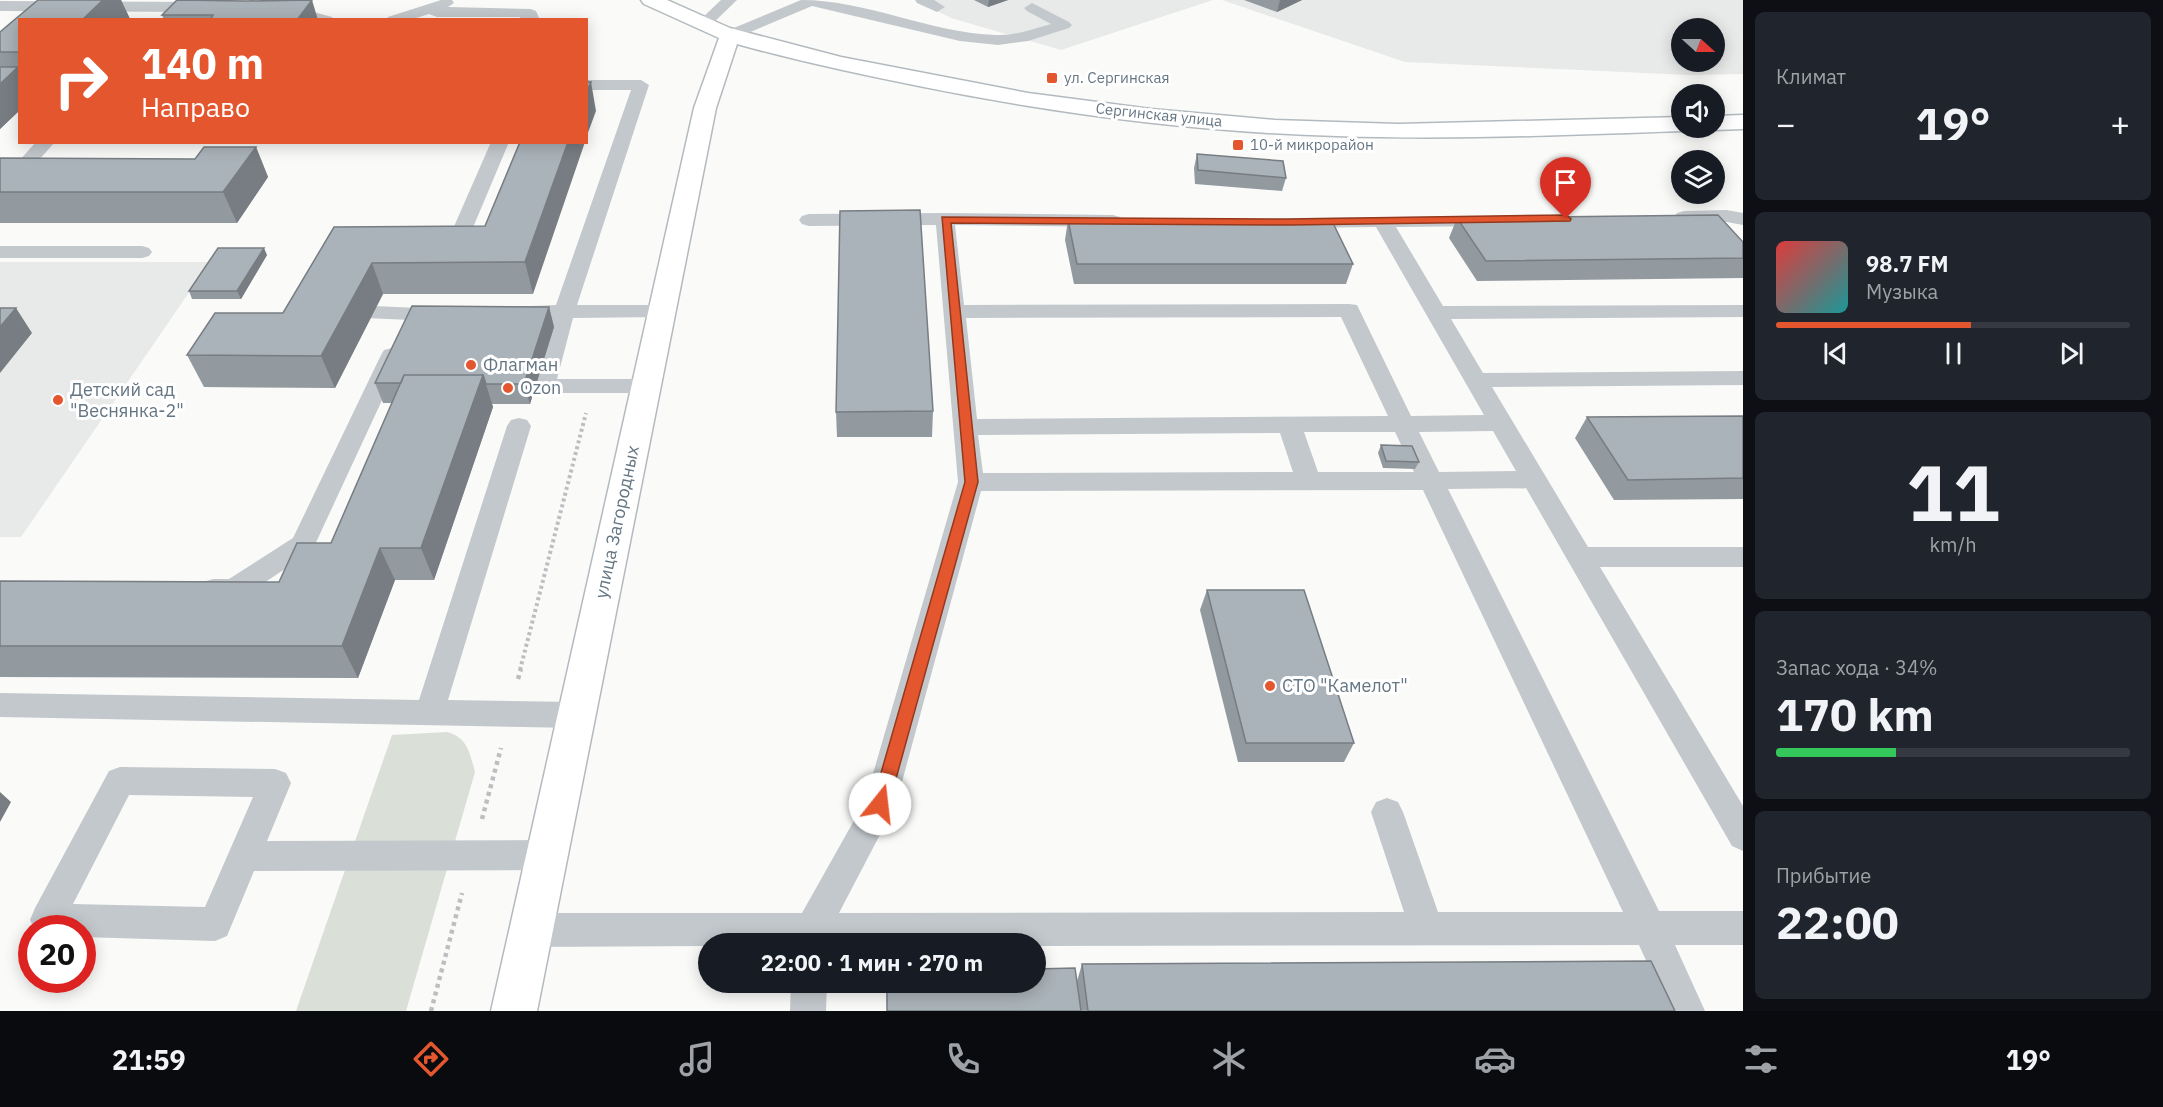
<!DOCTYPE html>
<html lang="ru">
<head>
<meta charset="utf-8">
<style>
	body { margin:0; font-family:"IBM Plex Sans",sans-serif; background:#20242c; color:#f1f3f6; height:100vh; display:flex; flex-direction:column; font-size:22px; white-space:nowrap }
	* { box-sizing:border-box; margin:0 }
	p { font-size:20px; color:#9ea1a6 }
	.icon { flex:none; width:33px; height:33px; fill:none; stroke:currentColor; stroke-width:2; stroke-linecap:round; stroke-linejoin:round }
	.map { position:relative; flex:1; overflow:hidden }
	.sheet { display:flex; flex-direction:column; gap:12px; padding:12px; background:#0d0f14; width:420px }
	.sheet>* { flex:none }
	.guide { position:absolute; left:18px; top:18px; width:570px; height:126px; border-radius:0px; box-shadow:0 3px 15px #0003; background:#e4572e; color:#fff; overflow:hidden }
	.needle { width:39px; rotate:111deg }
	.controls { position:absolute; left:1671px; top:18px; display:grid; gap:12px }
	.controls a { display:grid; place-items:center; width:54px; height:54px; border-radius:50%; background:#171b24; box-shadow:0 3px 15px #0003; font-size:30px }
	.speed { position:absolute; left:18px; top:915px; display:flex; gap:12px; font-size:30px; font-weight:700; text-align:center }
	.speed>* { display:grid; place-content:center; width:78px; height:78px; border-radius:50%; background:#171b24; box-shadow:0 3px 15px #0003; line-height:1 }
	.speed .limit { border:9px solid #d22; background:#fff; color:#111 }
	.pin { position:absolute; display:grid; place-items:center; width:51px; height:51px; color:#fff; margin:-62px -26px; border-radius:50% 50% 50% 0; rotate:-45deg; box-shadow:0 0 6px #0007 }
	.pin .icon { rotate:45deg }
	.me { position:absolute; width:66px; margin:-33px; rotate:16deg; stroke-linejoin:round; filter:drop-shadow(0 0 4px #0008) }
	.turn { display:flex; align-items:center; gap:21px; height:126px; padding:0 24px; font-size:27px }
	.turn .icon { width:78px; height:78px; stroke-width:2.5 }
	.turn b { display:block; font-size:42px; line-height:51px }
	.big { font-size:45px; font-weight:700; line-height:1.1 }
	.sheet .tile { flex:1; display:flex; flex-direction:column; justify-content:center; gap:9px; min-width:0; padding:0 21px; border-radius:9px; background:#20242c }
	.sheet .dial { align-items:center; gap:0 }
	.dial b { font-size:78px; line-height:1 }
	.song { display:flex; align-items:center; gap:18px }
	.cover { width:72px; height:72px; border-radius:9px; background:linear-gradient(135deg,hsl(0 70% 55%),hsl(180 70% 35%)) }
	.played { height:6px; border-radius:3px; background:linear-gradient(90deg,#e4572e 55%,#363941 55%) }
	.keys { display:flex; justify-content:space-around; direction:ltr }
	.heat { display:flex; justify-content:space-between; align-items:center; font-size:33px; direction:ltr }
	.charge { height:9px; border-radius:4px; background:linear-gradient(90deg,#34c759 34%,#363941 0) }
	.trip { position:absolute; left:698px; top:933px; width:348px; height:60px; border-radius:30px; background:#171b24; box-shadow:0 3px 15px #0003; font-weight:700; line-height:60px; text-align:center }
	.dock { display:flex; height:96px; justify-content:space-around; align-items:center; background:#090b0e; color:#9ea1a6 }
	.dock .icon { width:42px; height:42px }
	.dock .current { color:#e4572e }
	.dock b { font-size:27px; color:#f1f3f6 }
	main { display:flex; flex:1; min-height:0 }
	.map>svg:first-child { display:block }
	.built { fill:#e8e9e9; fill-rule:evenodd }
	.green { fill:#dadfd7 }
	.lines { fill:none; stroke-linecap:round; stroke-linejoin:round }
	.secondary-casing { stroke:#b3babf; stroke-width:3 }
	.path-far1 { stroke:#bbbfc2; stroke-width:4; stroke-dasharray:3 3; stroke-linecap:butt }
	.path { stroke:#bbbfc2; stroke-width:4.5; stroke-dasharray:4 4; stroke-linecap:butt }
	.lane { fill:#c3c8cc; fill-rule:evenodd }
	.secondary { fill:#fff; fill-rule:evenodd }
	.wall { fill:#929a9f }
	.shaded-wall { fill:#777d82 }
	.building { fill:#aab3b9; stroke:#777d82; stroke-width:1.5 }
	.route { fill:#e4572e; stroke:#94391e; stroke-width:1.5 }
	.poi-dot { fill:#e4572e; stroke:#fff; stroke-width:2 }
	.labels { text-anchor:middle; stroke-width:6; stroke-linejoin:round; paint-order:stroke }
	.far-poi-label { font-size:15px; fill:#657683; stroke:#fff; text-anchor:start }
	.far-street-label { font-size:15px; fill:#657683; stroke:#fff }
	.poi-label { font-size:18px; fill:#657683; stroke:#fff; text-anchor:start }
	.street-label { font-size:18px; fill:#657683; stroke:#fff }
</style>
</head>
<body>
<main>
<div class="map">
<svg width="1743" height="1011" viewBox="0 0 1743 1011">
	<rect width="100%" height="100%" fill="#fafaf8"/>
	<path class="built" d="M915,0H1213L1061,50L951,18Z
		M1222,0H1743V74L1689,75L1405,62ZM1682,28H1714V62H1682Z
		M0,262H210L21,537H0Z"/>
	<path class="green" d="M447,732C467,737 470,753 475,772L406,1011H296L392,735Z"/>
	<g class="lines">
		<g class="secondary-casing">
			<path id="secondary" d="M641,0H667L730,28L841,57L1028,93L1151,109L1275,120L1398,124L1682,117V128H1691L1682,131C1567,135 1452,140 1337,136C1197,132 1057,114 919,86C858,74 797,61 737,44L716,108L537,1011H491L694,108L719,38L644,4Z
				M1743,115V129L1714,130L1706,128H1714V116Z"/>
		</g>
		<path class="path-far1" d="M520,670L586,413"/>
		<path class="path" d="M518,679L521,669
			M482,819L501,748
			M431,1011L462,893"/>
		<path class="lane" d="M441,0H452L454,3L448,7L531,9L536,11L540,20H525L519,17H437L429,14L410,20H386L388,17Z
			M721,0H737L709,27H699L696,24L699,21Z
			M801,0C867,0 930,33 996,35C1015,36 1033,29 1051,24L1027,11L1024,8L1032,3L1069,22L1072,25L1069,28L1028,41L998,45L960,41L812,6L736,38L730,40L722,35L724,32Z
			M915,0H934L945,7L937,12L917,3Z
			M0,1L205,2L213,7L205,12L0,11Z
			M284,4L332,17L334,20H307L279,12L276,9Z
			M586,80H641L649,85L577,305H662L670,306L673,311L670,316L662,317L573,318L557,379H646L654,381L657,386L654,391L646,393H543L535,391L532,386L551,318L507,317L504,312L507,307L556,305L631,90H586Z
			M36,142H55L38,161L62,165L64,169L62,173C46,177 28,175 18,162Z
			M491,142H509L469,237L466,241H429L426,237L429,233L452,231Z
			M1727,210L1743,213V225L1727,222L1684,223L1677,221L1674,217L1677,213L1684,211Z
			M945,213L1113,215L1120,217L1123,221L1120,225L1113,227L955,225L964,305L1349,304L1357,305L1411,416L1484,415L1376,227L1297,228L1290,226L1287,222L1290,218L1498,216L1501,220L1498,224L1491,226L1396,227L1443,306L1743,305V317L1451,319L1483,373L1743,371V385L1492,387L1588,547H1743V567H1600L1743,806V851L1732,846L1526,488L1448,489L1659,911H1743V945H1675L1705,1011H1669L1639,945L1035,946V944H708V946L531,947L519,942L514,930L519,918L531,913H802L865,801L958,482L936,225L809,226L802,224L799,220L802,216L809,214ZM1341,317L1388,416L977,419L966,318ZM1493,431L1516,471L1439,472L1419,432ZM1304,432H1395L1414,472H1318ZM1280,433L1293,472L983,473L978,435ZM1423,490L1623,912H1438L1403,812L1398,802L1387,798L1376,802L1371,812L1404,912L839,913L896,804L981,491Z
			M0,246H142L149,248L152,252L149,256L142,258H0Z
			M373,306L419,308L422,313L419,318L411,320L365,318L362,313L365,308Z
			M392,348L400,350L403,355L312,551L244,596C230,601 217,601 203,596L199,589L203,582L213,579H229L293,538L381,355L384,350Z
			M519,418L527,420L531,426L448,700L577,702L588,706L592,715L588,724L577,728L0,717V693L419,700L507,426L511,420Z
			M120,767L275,769L286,773L291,783L267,841L547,840L559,844L563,855L559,866L547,870L254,871L227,936L215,941L82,937V928H34L30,920L35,908L109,771ZM129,795L253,797L205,907L73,904Z
			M791,982H827L826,1011H790Z"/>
		<use href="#secondary" class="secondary"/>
	</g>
	<path class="wall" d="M38,0H121L130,19L20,20V110L0,129V32Z
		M177,0L318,20H164L162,15Z
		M974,0H1008L988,7Z
		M1244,0H1302L1277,12Z
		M520,142L533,294H383L335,388L204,387L187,355L283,313L334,227L485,226Z
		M256,147L268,177L237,223H0V159H195Z
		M1197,154L1286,178L1282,191L1195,184L1194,168Z
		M1457,218L1743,242V278L1477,281L1449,238Z
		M1068,220L1353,264L1346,284H1074L1065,240Z
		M267,255L241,299H192L189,291Z
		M549,307L554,327L530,404H492L493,407L434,580H395L358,678L0,677V581L279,582L331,543L392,403H383L375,383Z
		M933,411L932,437H837L836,412Z
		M1743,416V499L1614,500L1575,438L1587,417Z
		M1381,445L1419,462L1415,469L1383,468L1378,453Z
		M1207,590L1354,743L1344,762H1238L1200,610Z
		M1082,964L1675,1011H887L886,982H1035L1077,981Z"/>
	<path class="shaded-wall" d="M103,0H121L130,19L82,20Z
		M312,0L318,20H297Z
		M989,0H1008L988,7Z
		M1280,0H1302L1277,12Z
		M18,67L20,69V110L0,129V84Z
		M591,82L596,111L586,138V93Z
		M568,142H585L533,294L525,262Z
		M256,147L268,177L237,223L223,192Z
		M264,248L267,255L241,299L237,291Z
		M372,263L383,294L335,388L321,356Z
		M549,307L554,327L530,404L524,384Z
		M16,308L32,333L0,373V327Z
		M483,375L493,407L434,580L421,548Z
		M380,548L395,580L358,678L342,646Z
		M0,792L11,802L0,822Z"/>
	<path class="building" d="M38,0H103L82,20H20V52H0V32Z
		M177,0L246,1L312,0L297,20H210L213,15H162Z
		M0,67H18L0,84Z
		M586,82H591L586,93Z
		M520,142H568L525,262L372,263L321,356L187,355L215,313H283L334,227L485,226Z
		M204,147H256L223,192H0V158L195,159Z
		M1197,154L1283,161L1286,178L1198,170Z
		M920,210L933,411L836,412L840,211Z
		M1718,215L1743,242V258L1486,261L1457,218Z
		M1068,220L1332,221L1353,264H1077Z
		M218,248H264L237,291H189Z
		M412,306L549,307L524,384H486L483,375H404L401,383H375Z
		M0,308H16L0,327Z
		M404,375H483L421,548H380L342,646H0V581L279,582L297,543H331Z
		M1743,416V478L1628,480L1587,417Z
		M1381,445L1412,446L1419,462L1386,461Z
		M1207,590H1304L1354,743H1246Z
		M1651,961L1675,1011H1088L1082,964Z
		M1075,968L1081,1011H887V982H1035V969Z"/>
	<path class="route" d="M1566,215L1571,219L1570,221L1290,225L951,223L978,482L889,804L886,810L880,812L874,810L872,804L965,482L942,217L1290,219Z"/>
	<g class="poi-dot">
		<rect x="1046" y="72" width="12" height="12" rx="3"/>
		<rect x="1232" y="139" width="12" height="12" rx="3"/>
		<circle cx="471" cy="365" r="6"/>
		<circle cx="508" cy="388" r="6"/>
		<circle cx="58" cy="400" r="6"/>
		<circle cx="1270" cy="686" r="6"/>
	</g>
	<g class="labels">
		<g class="far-poi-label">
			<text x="1064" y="83">ул. Сергинская</text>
			<text x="1250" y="150">10-й микрорайон</text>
		</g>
		<g class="far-street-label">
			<text transform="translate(1159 115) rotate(6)" y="5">Сергинская улица</text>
		</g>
		<g class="poi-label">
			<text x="483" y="371">Флагман</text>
			<text x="520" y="394">Ozon</text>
			<text x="70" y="396">Детский сад<tspan x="70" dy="21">"Веснянка-2"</tspan></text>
			<text x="1282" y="692">СТО "Камелот"</text>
		</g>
		<g class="street-label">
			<text transform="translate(617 522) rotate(-78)" y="6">улица Загородных</text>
		</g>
	</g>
</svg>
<div class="controls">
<a><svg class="needle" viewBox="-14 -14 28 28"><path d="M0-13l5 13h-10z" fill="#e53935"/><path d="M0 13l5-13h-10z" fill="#9ea1a6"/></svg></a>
<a><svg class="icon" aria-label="sound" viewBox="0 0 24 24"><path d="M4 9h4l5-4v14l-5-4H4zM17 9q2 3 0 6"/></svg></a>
<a><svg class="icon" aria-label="layers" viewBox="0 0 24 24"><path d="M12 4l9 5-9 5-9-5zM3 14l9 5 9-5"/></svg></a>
</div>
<div class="speed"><div class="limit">20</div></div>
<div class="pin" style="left:1566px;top:219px;background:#d93025"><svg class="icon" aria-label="arrive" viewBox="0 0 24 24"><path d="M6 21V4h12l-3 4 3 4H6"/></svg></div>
<svg class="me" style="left:880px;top:804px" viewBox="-20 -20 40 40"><circle r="19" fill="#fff"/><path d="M0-13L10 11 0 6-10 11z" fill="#e4572e"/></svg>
<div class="trip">22:00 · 1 мин · 270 m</div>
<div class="guide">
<div class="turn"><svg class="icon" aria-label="right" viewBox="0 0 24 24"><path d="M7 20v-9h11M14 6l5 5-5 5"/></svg><div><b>140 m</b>Направо</div></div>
</div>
</div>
<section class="sheet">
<div class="tile"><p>Климат</p>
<div class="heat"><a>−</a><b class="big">19°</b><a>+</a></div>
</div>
<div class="tile">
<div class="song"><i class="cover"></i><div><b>98.7 FM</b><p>Музыка</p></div></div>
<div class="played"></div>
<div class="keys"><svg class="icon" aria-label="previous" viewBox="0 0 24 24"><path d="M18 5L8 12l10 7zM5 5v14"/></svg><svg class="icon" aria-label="pause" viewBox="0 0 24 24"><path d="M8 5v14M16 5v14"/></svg><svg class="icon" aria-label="next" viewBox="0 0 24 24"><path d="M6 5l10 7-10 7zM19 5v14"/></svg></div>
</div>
<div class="tile dial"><b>11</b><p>km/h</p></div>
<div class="tile"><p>Запас хода · 34%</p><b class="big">170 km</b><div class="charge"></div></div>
<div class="tile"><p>Прибытие</p><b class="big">22:00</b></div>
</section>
</main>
<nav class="dock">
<b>21:59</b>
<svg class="icon current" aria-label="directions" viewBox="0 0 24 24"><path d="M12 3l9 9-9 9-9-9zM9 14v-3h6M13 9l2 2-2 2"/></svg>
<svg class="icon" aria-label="music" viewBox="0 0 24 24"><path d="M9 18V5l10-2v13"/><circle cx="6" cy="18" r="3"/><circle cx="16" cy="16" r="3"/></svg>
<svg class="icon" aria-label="phone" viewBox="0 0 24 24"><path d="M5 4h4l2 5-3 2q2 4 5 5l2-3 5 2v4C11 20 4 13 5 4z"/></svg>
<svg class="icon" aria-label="climate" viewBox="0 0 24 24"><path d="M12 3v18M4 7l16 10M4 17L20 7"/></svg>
<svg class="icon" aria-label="car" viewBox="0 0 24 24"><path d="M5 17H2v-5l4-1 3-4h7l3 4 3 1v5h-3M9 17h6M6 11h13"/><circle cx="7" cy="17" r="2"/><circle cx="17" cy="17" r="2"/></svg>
<svg class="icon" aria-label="filters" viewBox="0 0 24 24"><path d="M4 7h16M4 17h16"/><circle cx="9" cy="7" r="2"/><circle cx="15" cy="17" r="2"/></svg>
<b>19°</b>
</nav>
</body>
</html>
